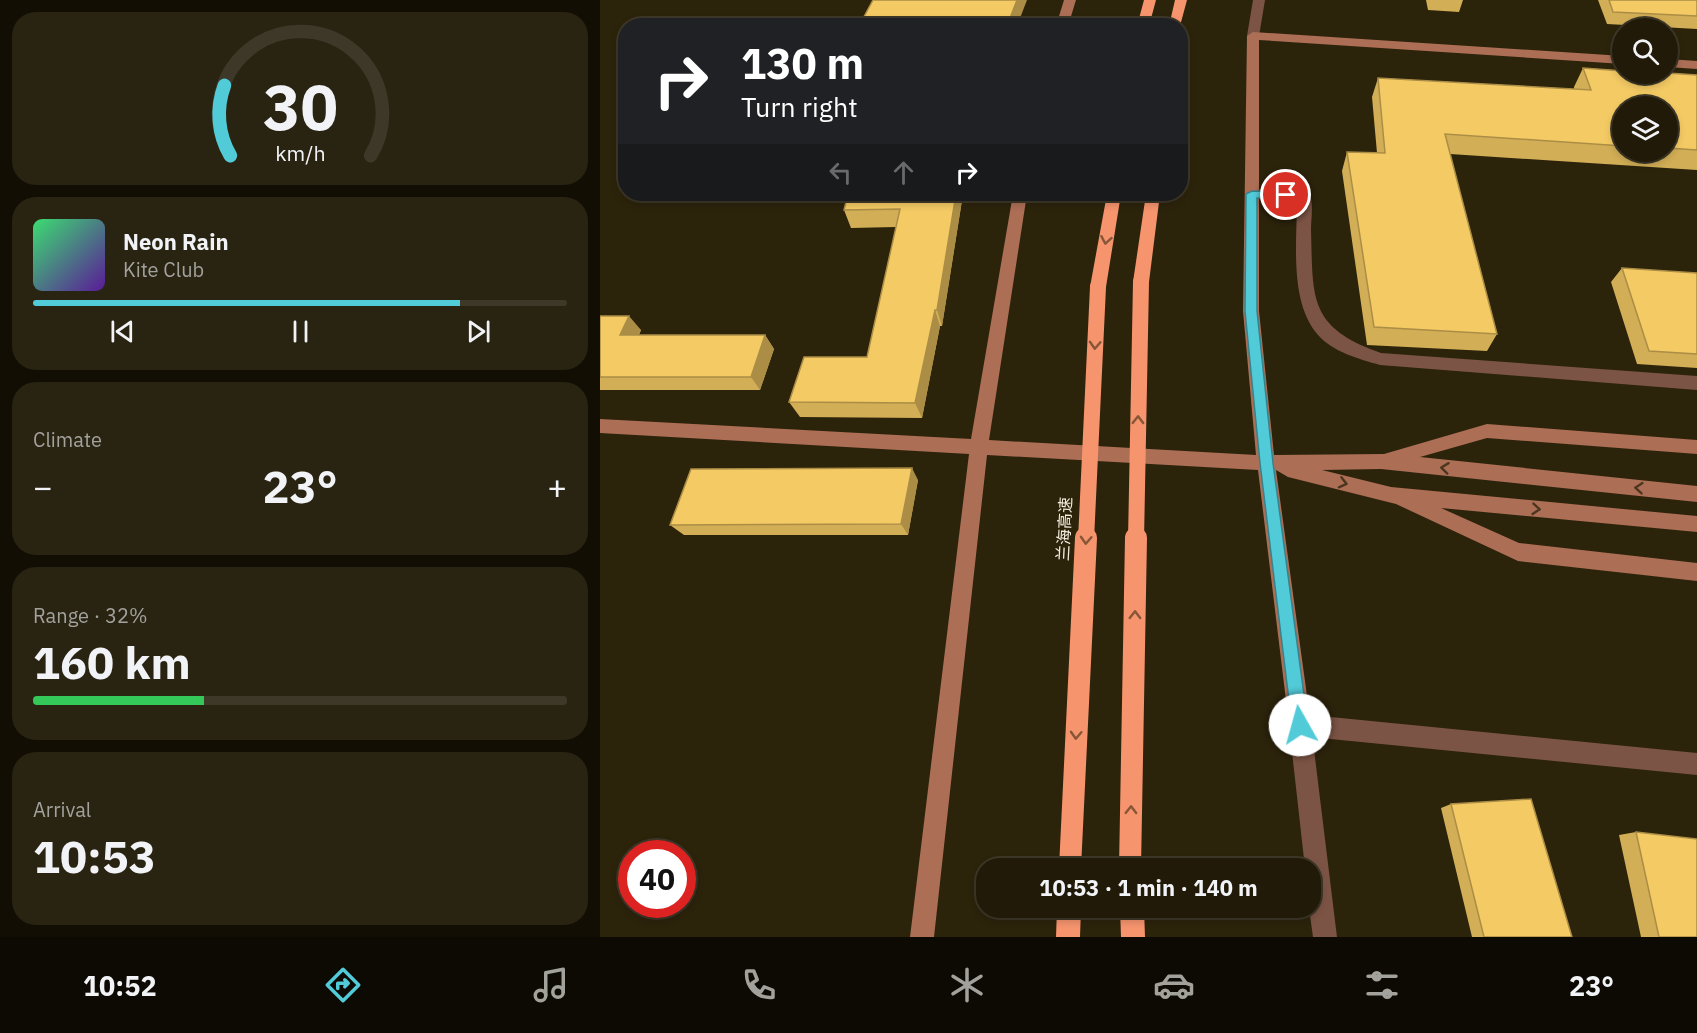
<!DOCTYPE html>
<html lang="en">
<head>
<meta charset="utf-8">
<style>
	body { margin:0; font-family:"IBM Plex Sans","Noto Sans SC",sans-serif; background:#292312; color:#f1f3f6; height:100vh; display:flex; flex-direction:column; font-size:22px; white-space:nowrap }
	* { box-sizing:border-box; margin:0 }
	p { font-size:20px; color:#a2a19c }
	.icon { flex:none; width:33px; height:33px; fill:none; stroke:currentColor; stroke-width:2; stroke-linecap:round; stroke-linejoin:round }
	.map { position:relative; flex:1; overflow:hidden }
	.details { display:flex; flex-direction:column; gap:12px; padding:12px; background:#120e04; width:600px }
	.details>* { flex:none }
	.hud { position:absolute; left:18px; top:18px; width:570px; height:183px; border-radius:24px; box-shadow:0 3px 9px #0003,0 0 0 2px #3e3829; background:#202124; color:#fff; overflow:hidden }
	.controls { position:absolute; left:1012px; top:18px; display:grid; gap:12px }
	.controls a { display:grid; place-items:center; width:66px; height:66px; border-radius:50%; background:#211a08; box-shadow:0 3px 9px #0003,0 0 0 2px #3e3829; font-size:30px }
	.speed { position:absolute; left:18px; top:840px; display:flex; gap:12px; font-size:30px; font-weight:700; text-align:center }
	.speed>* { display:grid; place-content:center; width:78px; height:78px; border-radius:50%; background:#211a08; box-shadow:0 3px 9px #0003,0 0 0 2px #3e3829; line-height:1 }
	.speed .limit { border:9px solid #d22; background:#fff; color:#111 }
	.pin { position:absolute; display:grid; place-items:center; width:51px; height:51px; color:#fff; margin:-26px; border:3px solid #fff; border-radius:50%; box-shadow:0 2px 6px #0007 }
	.me { position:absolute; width:66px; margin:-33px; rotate:353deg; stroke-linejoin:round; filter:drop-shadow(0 0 4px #0008) }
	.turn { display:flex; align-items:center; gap:21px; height:126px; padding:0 24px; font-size:27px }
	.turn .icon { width:78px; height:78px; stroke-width:2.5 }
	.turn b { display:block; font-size:42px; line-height:51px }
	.lanes { display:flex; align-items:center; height:57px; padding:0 24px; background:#0003; justify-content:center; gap:30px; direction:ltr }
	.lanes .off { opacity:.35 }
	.big { font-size:45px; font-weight:700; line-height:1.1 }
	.details .card { flex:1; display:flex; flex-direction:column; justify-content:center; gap:9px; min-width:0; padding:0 21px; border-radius:24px; background:#292312 }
	.details .dial { align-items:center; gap:0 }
	.dial svg { height:156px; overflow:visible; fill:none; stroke:#3e3829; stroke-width:7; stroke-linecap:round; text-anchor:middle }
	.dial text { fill:#f1f3f6; stroke:none }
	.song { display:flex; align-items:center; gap:18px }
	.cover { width:72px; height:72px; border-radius:9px; background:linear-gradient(135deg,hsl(140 70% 55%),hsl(270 70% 35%)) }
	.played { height:6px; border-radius:3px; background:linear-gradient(90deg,#52cbd9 80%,#3e3829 80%) }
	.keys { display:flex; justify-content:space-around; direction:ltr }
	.heat { display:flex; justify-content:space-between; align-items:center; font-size:33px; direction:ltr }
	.charge { height:9px; border-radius:4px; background:linear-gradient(90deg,#34c759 32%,#3e3829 0) }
	.trip { position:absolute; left:376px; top:858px; width:345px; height:60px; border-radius:24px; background:#211a08; box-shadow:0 3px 9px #0003,0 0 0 2px #3e3829; font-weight:700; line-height:60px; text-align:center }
	.tabs { display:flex; height:96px; justify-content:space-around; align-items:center; background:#0d0a03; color:#a2a19c }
	.tabs .icon { width:42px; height:42px }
	.tabs .selected { color:#52cbd9 }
	.tabs b { font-size:27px; color:#f1f3f6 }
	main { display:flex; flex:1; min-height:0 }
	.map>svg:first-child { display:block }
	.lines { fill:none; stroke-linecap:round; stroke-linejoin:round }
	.lane { fill:#7c5445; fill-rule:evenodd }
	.street { fill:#7c5445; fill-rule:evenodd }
	.secondary { fill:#ad6e56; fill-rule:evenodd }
	.highway { fill:#f6946e; fill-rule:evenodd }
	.highway-bridge-far1 { stroke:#f6946e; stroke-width:16 }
	.highway-bridge { stroke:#f6946e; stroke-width:22 }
	.wall { fill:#d2ae56; fill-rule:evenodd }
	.shaded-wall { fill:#ab8d46 }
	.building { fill:#f4ca64; stroke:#ab8d46; stroke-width:1.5 }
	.oneway { stroke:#875638 }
	.oneway2 { stroke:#4c361e }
	.route { fill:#52cbd9; stroke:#35848d; stroke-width:1.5 }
	.labels { text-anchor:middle; stroke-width:6; stroke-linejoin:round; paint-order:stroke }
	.street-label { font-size:16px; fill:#f6f0e1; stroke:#2c230b }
</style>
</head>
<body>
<main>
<section class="details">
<div class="card dial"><svg viewBox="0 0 100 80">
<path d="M14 69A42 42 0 1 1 86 69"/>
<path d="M14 69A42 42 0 0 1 11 33" stroke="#52cbd9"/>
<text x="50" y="56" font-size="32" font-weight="700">30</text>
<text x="50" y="72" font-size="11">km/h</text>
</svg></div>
<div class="card">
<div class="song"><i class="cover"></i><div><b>Neon Rain</b><p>Kite Club</p></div></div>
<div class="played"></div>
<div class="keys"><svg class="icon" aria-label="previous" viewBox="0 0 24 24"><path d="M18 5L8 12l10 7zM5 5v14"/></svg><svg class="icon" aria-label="pause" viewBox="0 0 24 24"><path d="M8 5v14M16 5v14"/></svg><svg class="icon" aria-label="next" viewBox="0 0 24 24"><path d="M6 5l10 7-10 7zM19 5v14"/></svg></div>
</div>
<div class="card"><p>Climate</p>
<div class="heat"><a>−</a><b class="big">23°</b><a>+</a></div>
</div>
<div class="card"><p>Range · 32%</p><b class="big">160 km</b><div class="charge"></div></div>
<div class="card"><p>Arrival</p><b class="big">10:53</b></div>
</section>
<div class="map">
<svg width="1097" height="937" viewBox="0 0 1097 937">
	<rect width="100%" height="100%" fill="#2c230b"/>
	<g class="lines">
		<path class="lane" d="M652,189L709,193C714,203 711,218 711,229C713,299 708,327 781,353L1097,376V390L780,365C759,359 733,352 718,335C689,302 697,241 697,200L647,197L645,194Z
			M700,714L1097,753V775L700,736L692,733L689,725L692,717Z"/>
		<path class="street" d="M653,0H665L659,36L653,40L647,36Z
			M700,714L708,717L711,725L737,937H713L709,908L711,868H705L689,725L692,717Z"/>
		<path class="secondary" d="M464,0H476L468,26H456Z
			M653,32L1023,56V64L659,40V311L674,455L784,454L887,424L1097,440V454L887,438L820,457L1097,486V502L781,469L722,470L791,487L1097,516V532L841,508L919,543L1097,563V581L918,561L796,504L688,477L676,470L711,725L708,733L700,736L692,733L689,725L658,470L387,455L334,937H310L369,454L0,433V419L371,439L413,194H427L389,440L656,455L643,311L647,36Z
			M1068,59L1097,61V69L1068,67Z"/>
		<path class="highway" d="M544,0H556L549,26H537Z
			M575,0H587L580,26H569Z
			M507,194H521L506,287L498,293L490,287Z
			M546,194H560L549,282L541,288L533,282Z
			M457,908H481L480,937H456Z
			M520,908H544L545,937H521Z"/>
		<path class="highway-bridge-far1" d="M486,540L498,287
			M536,540L541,282"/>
		<path class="highway-bridge" d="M470,868L486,538
			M530,868L536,538"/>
	</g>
	<path class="wall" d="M826,0H863L859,12L828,10Z
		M998,0H1097V29L1007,24Z
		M983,68L1097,75V170L850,154L897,334L887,351L767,345L742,171L747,152L777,153L772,97L778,78L974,89V87ZM1023,106H1068V152H1023Z
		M363,194L342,326H340L322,418L200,417L189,402L267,357L296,227L251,228L244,210Z
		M1022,268L1097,273V368L1037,364L1011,282Z
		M0,316L41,330L39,335H165L174,349L160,390H0Z
		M318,480L308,535H84L70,525Z
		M851,804L972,937H872L841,808Z
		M1036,832L1097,937H1041L1019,835Z"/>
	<path class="shaded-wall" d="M417,0H427L417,26H407Z
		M356,194H363L342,326L337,310Z
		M335,310L340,326L322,418L315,403Z
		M29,316L41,330L32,349L20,335Z
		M165,335L174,349L160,390L151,377Z
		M312,468L318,480L308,535L301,524Z"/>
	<path class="building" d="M273,0H417L407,26H259Z
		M1009,0H1097V16L1013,12Z
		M983,68L1023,71V74L1068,73L1097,75V150L1068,148V106H1023V146L845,134L897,334L774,327L747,152L785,153L778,78L991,90Z
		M248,194H356L337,310H335L315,403L189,402L204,357H267L300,209L244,210Z
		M1022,268L1097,273V354L1049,351Z
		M0,316H29L20,335H165L151,377H0Z
		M312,468L301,524L70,525L91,469Z
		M931,799L972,937H884L851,804Z
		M1036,832L1097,839V937H1059Z"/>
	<defs><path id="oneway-chevron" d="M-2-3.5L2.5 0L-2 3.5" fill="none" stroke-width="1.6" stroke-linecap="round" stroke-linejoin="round" transform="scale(1.5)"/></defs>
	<g class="oneway">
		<use href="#oneway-chevron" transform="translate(506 240) rotate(100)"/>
		<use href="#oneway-chevron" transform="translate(495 345) rotate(93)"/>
		<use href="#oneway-chevron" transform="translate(538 420) rotate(-89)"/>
		<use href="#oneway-chevron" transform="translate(486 540) rotate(93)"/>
		<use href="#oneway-chevron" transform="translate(535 615) rotate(-89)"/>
		<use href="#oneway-chevron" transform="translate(476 735) rotate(93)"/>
		<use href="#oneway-chevron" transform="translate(531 810) rotate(-89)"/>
	</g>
	<g class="oneway2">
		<use href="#oneway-chevron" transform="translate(845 468) rotate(-173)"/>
		<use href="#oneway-chevron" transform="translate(743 483) rotate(14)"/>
		<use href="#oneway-chevron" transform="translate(1039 488) rotate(-175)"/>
		<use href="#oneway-chevron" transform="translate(936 509) rotate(5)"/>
	</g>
	<path class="route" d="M652,191L686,192L692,195L686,199L657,198V311L673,463L708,725L706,731L700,733L694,731L692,725L660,463L645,311L646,194Z"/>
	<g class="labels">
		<g class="street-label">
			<text transform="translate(464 529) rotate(-87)" y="6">兰海高速</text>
		</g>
	</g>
</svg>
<div class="controls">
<a><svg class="icon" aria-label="search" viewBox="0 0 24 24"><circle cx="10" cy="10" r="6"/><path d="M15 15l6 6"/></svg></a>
<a><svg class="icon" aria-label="layers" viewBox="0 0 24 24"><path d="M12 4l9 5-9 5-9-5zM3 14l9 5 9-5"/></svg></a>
</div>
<div class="speed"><div class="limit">40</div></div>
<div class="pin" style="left:686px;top:195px;background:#d93025"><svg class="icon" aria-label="arrive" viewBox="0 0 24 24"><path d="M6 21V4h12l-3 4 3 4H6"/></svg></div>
<svg class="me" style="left:700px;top:725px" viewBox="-20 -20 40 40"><circle r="19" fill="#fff"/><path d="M0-13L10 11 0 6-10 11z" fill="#52cbd9"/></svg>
<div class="trip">10:53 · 1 min · 140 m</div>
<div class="hud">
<div class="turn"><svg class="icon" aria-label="right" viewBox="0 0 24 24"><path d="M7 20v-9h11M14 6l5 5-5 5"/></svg><div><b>130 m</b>Turn right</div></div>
<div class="lanes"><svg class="icon off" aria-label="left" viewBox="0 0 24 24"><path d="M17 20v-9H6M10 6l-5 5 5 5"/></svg><svg class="icon off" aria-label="ahead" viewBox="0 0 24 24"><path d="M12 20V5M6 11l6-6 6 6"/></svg><svg class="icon" aria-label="right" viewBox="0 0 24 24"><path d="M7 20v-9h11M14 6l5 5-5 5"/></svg></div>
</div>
</div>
</main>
<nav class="tabs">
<b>10:52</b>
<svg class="icon selected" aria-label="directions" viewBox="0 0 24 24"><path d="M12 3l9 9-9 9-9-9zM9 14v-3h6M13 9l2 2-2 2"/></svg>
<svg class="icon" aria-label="music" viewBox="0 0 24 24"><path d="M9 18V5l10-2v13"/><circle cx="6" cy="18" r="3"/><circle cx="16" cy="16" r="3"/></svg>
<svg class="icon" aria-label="phone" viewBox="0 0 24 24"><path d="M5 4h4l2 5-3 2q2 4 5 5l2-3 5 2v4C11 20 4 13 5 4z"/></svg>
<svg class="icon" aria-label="climate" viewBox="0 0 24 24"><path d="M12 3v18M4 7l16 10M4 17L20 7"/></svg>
<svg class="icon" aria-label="car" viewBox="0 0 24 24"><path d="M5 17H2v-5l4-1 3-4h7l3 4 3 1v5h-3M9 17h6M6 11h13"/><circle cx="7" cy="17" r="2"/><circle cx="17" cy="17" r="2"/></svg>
<svg class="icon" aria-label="filters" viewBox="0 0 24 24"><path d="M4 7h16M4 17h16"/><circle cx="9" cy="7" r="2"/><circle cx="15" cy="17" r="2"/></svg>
<b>23°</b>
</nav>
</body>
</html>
